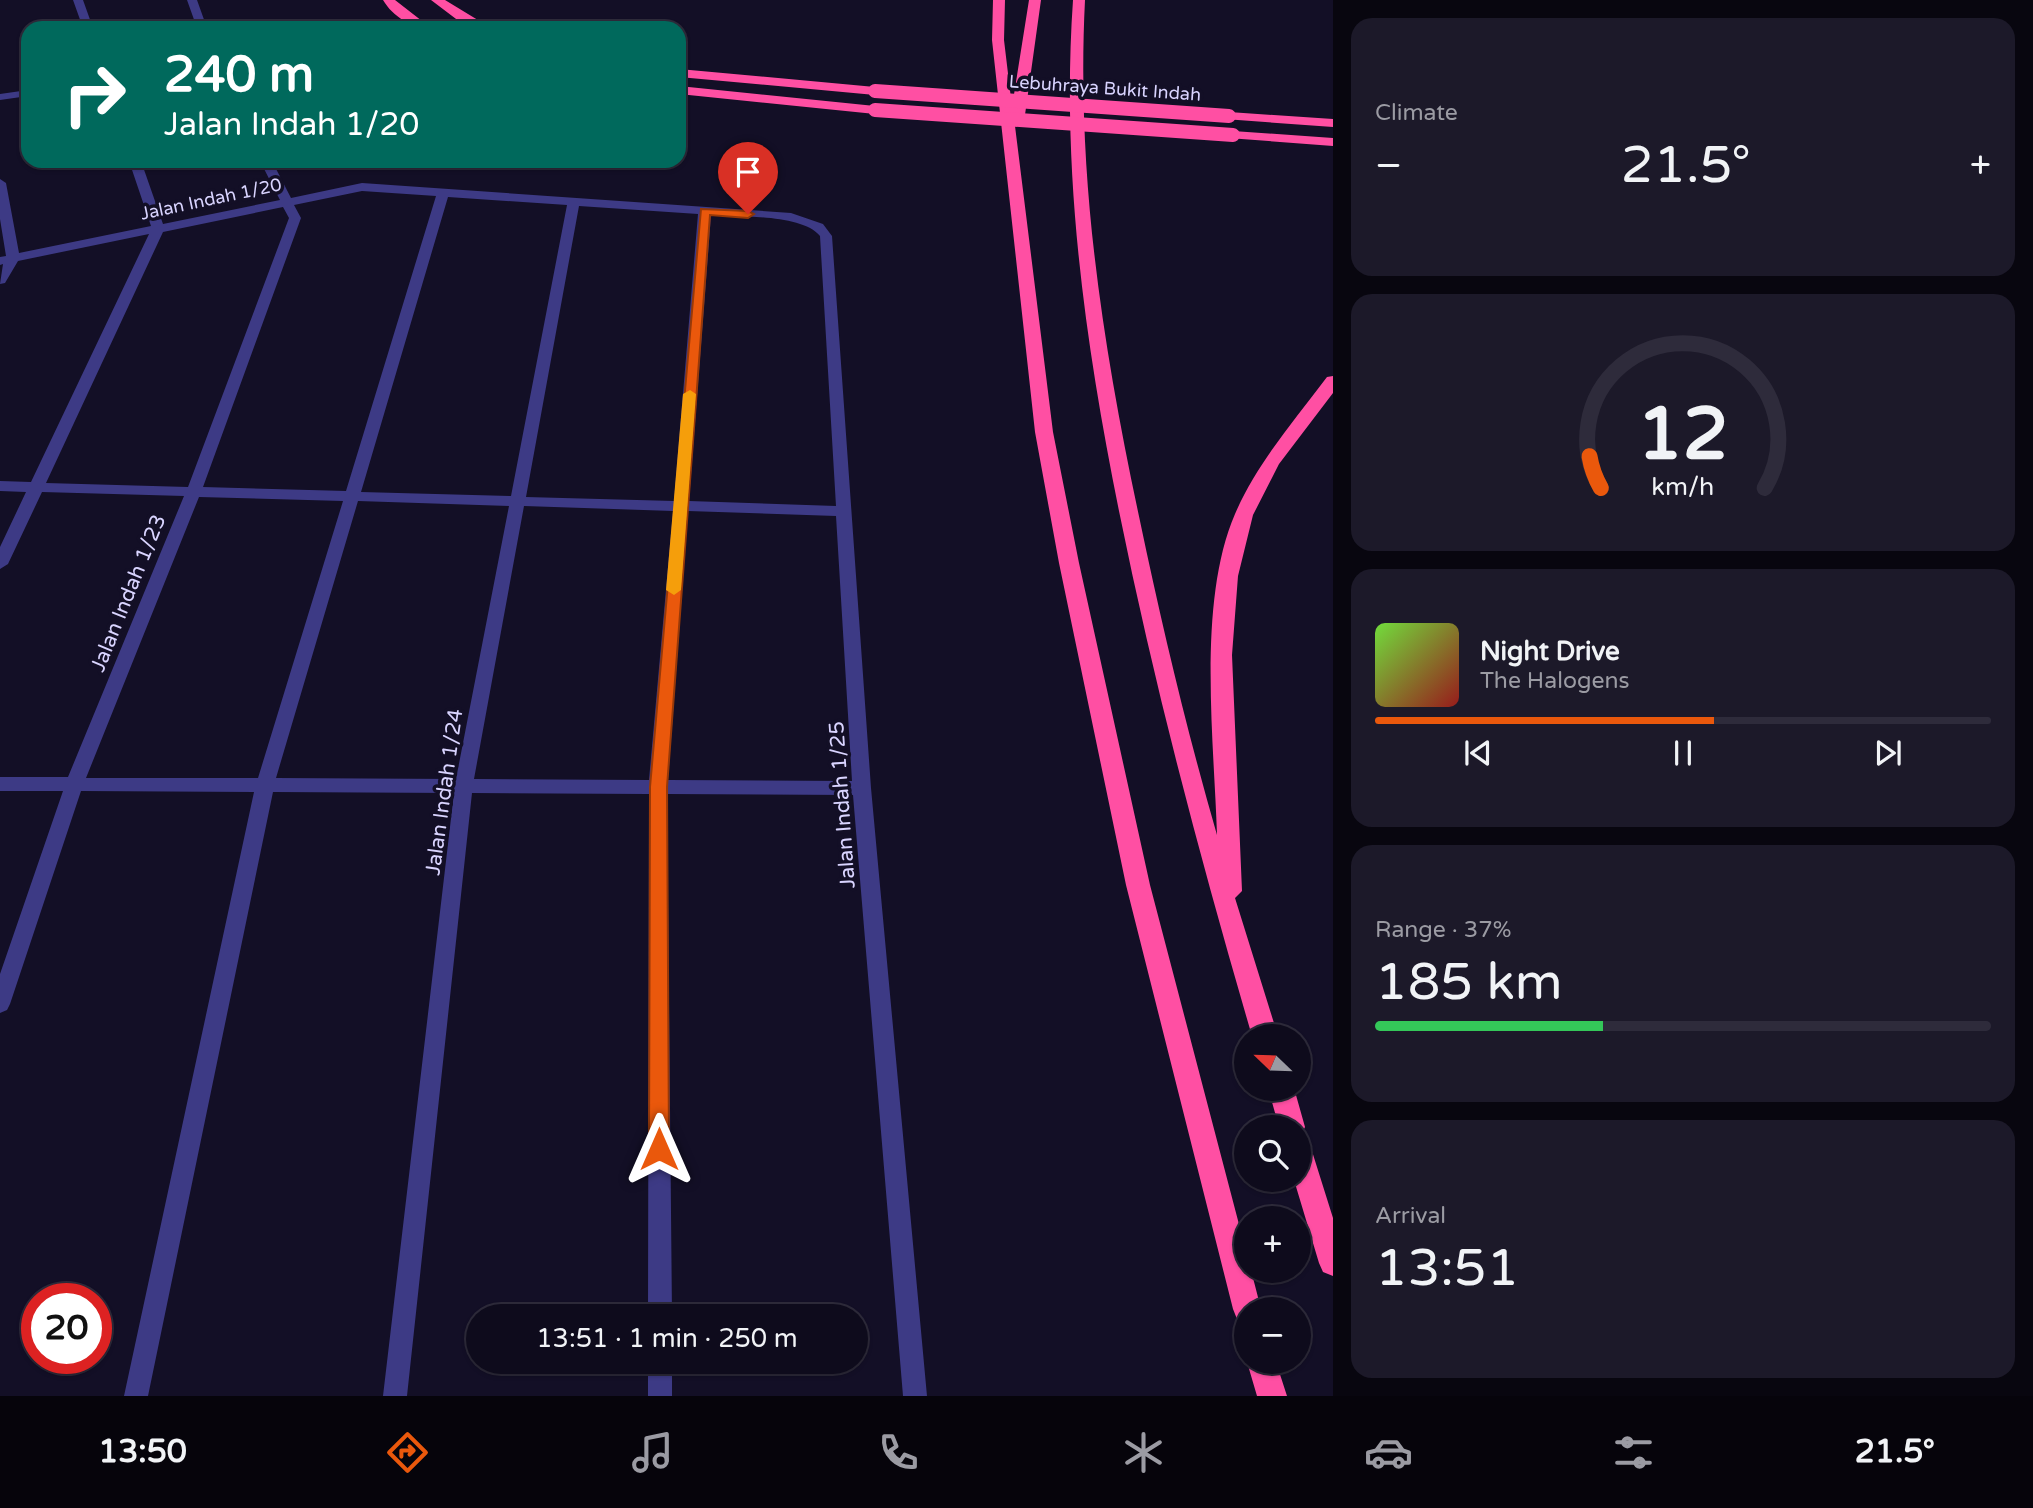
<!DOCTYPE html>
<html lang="en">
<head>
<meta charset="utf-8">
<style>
	body { margin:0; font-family:"Varela Round",sans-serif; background:#1c1929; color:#f1f3f6; height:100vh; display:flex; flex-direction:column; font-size:26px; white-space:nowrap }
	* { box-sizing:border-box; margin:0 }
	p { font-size:23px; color:#9b9ba3 }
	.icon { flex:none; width:38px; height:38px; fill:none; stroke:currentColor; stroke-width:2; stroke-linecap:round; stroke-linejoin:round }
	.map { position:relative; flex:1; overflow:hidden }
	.panel { display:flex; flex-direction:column; gap:18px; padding:18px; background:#08060f; width:700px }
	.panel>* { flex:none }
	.banner { position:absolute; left:21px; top:21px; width:665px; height:147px; border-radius:21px; box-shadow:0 2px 5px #0004,0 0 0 2px #2e2b3b; background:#00695c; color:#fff; overflow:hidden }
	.needle { width:46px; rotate:293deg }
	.tools { position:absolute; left:1234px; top:1024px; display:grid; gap:14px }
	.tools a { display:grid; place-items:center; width:77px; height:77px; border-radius:50%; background:#0e0b1c; box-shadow:0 2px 5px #0004,0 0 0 2px #2e2b3b; font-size:35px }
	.speed { position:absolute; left:21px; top:1283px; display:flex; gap:14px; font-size:35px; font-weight:700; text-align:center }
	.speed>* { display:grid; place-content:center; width:91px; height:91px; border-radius:50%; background:#0e0b1c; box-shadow:0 2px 5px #0004,0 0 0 2px #2e2b3b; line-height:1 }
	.speed .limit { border:10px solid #d22; background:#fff; color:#111 }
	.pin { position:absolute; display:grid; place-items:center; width:60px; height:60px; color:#fff; margin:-72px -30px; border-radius:50% 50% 50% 0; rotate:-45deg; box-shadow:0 0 7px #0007 }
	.pin .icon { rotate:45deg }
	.me { position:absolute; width:77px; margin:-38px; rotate:0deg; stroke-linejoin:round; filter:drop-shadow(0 0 5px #0008) }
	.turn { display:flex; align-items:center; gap:24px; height:147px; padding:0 28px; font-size:32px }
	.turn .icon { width:91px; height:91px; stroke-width:2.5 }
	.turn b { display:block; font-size:49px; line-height:60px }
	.big { font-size:52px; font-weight:600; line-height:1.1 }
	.panel .widget { flex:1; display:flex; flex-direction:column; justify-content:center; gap:10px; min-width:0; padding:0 24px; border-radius:21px; background:#1c1929 }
	.panel .dial { align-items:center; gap:0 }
	.dial svg { height:182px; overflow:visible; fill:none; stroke:#2e2b3b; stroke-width:7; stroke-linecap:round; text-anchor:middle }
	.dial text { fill:#f1f3f6; stroke:none }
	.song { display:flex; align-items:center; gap:21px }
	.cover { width:84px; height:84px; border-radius:10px; background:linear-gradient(135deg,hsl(100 70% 55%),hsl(0 70% 35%)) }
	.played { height:7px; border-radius:4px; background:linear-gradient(90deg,#ea580c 55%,#2e2b3b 55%) }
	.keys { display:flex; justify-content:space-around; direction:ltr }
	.heat { display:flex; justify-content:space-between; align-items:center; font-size:38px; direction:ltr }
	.charge { height:10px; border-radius:5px; background:linear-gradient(90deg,#34c759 37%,#2e2b3b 0) }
	.trip { position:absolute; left:466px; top:1304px; width:402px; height:70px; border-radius:35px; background:#0e0b1c; box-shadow:0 2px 5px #0004,0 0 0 2px #2e2b3b; font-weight:600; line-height:70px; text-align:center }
	.dock { display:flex; height:112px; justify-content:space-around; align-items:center; background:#06040b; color:#9b9ba3 }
	.dock .icon { width:49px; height:49px }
	.dock .selected { color:#ea580c }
	.dock b { font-size:32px; color:#f1f3f6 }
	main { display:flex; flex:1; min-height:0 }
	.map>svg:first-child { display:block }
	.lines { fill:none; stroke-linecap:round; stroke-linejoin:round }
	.minor { fill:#3d3a85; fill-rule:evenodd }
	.highway { fill:#ff4fa3; fill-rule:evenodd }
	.highway-bridge { stroke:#ff4fa3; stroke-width:14 }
	.route { fill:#ea580c; stroke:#983908; stroke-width:2 }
	.slow { fill:#f59e0b }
	.labels { text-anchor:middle; stroke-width:7; stroke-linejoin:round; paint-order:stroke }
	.far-street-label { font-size:18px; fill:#d9d4ff; stroke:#130f26 }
	.street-label { font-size:21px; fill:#d9d4ff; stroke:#130f26 }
</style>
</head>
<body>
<main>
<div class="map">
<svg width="1333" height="1396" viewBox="0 0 1333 1396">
	<rect width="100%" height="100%" fill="#130f26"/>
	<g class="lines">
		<path class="minor" d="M73,0H83L93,28H83Z
			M187,0H197L207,28H197Z
			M28,90V96L0,100V94Z
			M129,161H141L163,224L280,200L260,161H272L291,198L362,183L791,213L823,224L832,236L871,788L927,1396H903L853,795L667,794L672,1316H648L649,794L472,793L407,1396H383L454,793L273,792L148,1396H124L254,792L81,791L10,1004L7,1010L0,1013V974L63,791H0V777H68L184,496L42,492L8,564L0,569V547L26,492L0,491V481L31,482L149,234L18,261L5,283L0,284L3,264L0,265V257L6,256L0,219V179L6,183L19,253L151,226ZM362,191L436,196L346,491L203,487L301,218L294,205ZM448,197L567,205L511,496L361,492ZM579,206L698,214L674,501L526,497ZM283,207L289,218L188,487L46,483L163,232ZM711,215C738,217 802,214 820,236L836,506L689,501ZM199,497L343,501L258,778H86ZM358,501L509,506L456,779L276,778ZM524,506L673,511L649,780L474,779ZM688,511L836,516L852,781L668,780Z
			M648,1362H672V1396H648Z"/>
		<path class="highway" d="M383,0H395L431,28C412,28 393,17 383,0Z
			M431,0H445L491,28L464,25Z
			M993,0H1005L1004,40L1012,107L1029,0H1041L1024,122L1015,126L1053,432L1079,563L1150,885L1246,1251V1270H1251L1261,1309H1246V1322L1237,1319L1233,1309L1126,885L1059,563L1035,432L992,40Z
			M1073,0H1085C1076,177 1103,348 1140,521C1162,626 1187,731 1217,835C1214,740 1197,602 1235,514C1257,463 1294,421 1327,377L1333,376V393L1279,464L1253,515L1238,576L1232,655L1242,891L1235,898L1278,1036H1252C1201,862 1155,689 1119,511C1085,342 1061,173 1073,0Z
			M679,69L875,87L882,91L875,95L679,77Z
			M679,86L875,106L882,110L875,114L679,94Z
			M1229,112L1333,119V127L1224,119L1222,116Z
			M1233,131L1333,138V146L1228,138V132Z
			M1268,1088H1294L1305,1127L1301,1135L1298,1136V1127H1279Z
			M1298,1136L1307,1140L1311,1148L1333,1218V1276L1323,1272L1319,1263L1294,1180H1298Z
			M1247,1362H1276L1287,1396H1257Z"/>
		<path class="highway-bridge" d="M875,91L1229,116
			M875,110L1233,135"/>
	</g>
	<path class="route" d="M701,209L748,211L754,214L748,218L710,215L667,787L669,1149L667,1155L659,1158L652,1155L649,1149L650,787Z"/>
	<path class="slow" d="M690,390L696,394L681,590L674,595L666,590L683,394Z"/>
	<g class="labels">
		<g class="far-street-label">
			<text transform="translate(1105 88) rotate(4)" y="6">Lebuhraya Bukit Indah</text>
			<text transform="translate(211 199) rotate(-12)" y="6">Jalan Indah 1/20</text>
		</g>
		<g class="street-label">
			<text transform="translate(128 593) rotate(-68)" y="7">Jalan Indah 1/23</text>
			<text transform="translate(444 792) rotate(-82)" y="7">Jalan Indah 1/24</text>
			<text transform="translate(842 805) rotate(-94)" y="7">Jalan Indah 1/25</text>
		</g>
	</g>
</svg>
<div class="tools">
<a><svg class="needle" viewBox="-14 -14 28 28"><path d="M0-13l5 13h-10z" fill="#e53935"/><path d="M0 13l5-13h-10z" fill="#9b9ba3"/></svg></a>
<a><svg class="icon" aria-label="search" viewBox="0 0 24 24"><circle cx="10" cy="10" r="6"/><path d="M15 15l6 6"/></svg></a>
<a>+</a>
<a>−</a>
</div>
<div class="speed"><div class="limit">20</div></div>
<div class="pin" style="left:748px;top:214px;background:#d93025"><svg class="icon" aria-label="arrive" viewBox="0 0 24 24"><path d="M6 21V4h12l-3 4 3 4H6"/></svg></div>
<svg class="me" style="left:659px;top:1149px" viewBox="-20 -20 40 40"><path d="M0-17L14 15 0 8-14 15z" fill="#ea580c" stroke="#fff" stroke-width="4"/></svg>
<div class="trip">13:51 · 1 min · 250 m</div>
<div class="banner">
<div class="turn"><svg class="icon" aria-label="right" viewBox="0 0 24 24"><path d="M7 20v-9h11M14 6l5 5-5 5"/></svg><div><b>240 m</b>Jalan Indah 1/20</div></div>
</div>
</div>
<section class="panel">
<div class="widget"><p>Climate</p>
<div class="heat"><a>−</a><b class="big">21.5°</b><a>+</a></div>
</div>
<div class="widget dial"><svg viewBox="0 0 100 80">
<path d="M14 69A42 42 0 1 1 86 69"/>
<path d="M14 69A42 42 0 0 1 9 55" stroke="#ea580c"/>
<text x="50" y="56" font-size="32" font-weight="700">12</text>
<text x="50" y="72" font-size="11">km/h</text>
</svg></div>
<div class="widget">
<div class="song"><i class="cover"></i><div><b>Night Drive</b><p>The Halogens</p></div></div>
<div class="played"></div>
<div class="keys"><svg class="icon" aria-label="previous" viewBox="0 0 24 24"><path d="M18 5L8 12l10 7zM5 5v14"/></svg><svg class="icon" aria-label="pause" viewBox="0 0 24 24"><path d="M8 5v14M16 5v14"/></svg><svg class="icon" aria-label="next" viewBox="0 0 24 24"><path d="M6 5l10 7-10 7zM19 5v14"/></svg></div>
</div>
<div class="widget"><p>Range · 37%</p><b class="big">185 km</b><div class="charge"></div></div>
<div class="widget"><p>Arrival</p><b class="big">13:51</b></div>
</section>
</main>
<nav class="dock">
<b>13:50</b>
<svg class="icon selected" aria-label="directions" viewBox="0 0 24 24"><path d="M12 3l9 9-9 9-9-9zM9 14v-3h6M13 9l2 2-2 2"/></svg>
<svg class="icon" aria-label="music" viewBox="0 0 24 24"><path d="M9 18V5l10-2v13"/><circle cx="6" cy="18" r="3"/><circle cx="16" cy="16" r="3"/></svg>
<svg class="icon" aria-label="phone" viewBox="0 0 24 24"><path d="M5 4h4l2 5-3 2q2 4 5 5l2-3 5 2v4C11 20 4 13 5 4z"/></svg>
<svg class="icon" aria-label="climate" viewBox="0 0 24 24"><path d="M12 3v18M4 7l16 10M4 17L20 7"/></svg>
<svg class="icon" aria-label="car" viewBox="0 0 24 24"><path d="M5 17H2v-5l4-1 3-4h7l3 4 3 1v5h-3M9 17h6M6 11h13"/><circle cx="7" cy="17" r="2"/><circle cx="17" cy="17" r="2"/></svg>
<svg class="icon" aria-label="filters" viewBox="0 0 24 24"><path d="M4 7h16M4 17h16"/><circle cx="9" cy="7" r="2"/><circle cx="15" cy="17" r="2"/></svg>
<b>21.5°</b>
</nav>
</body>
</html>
